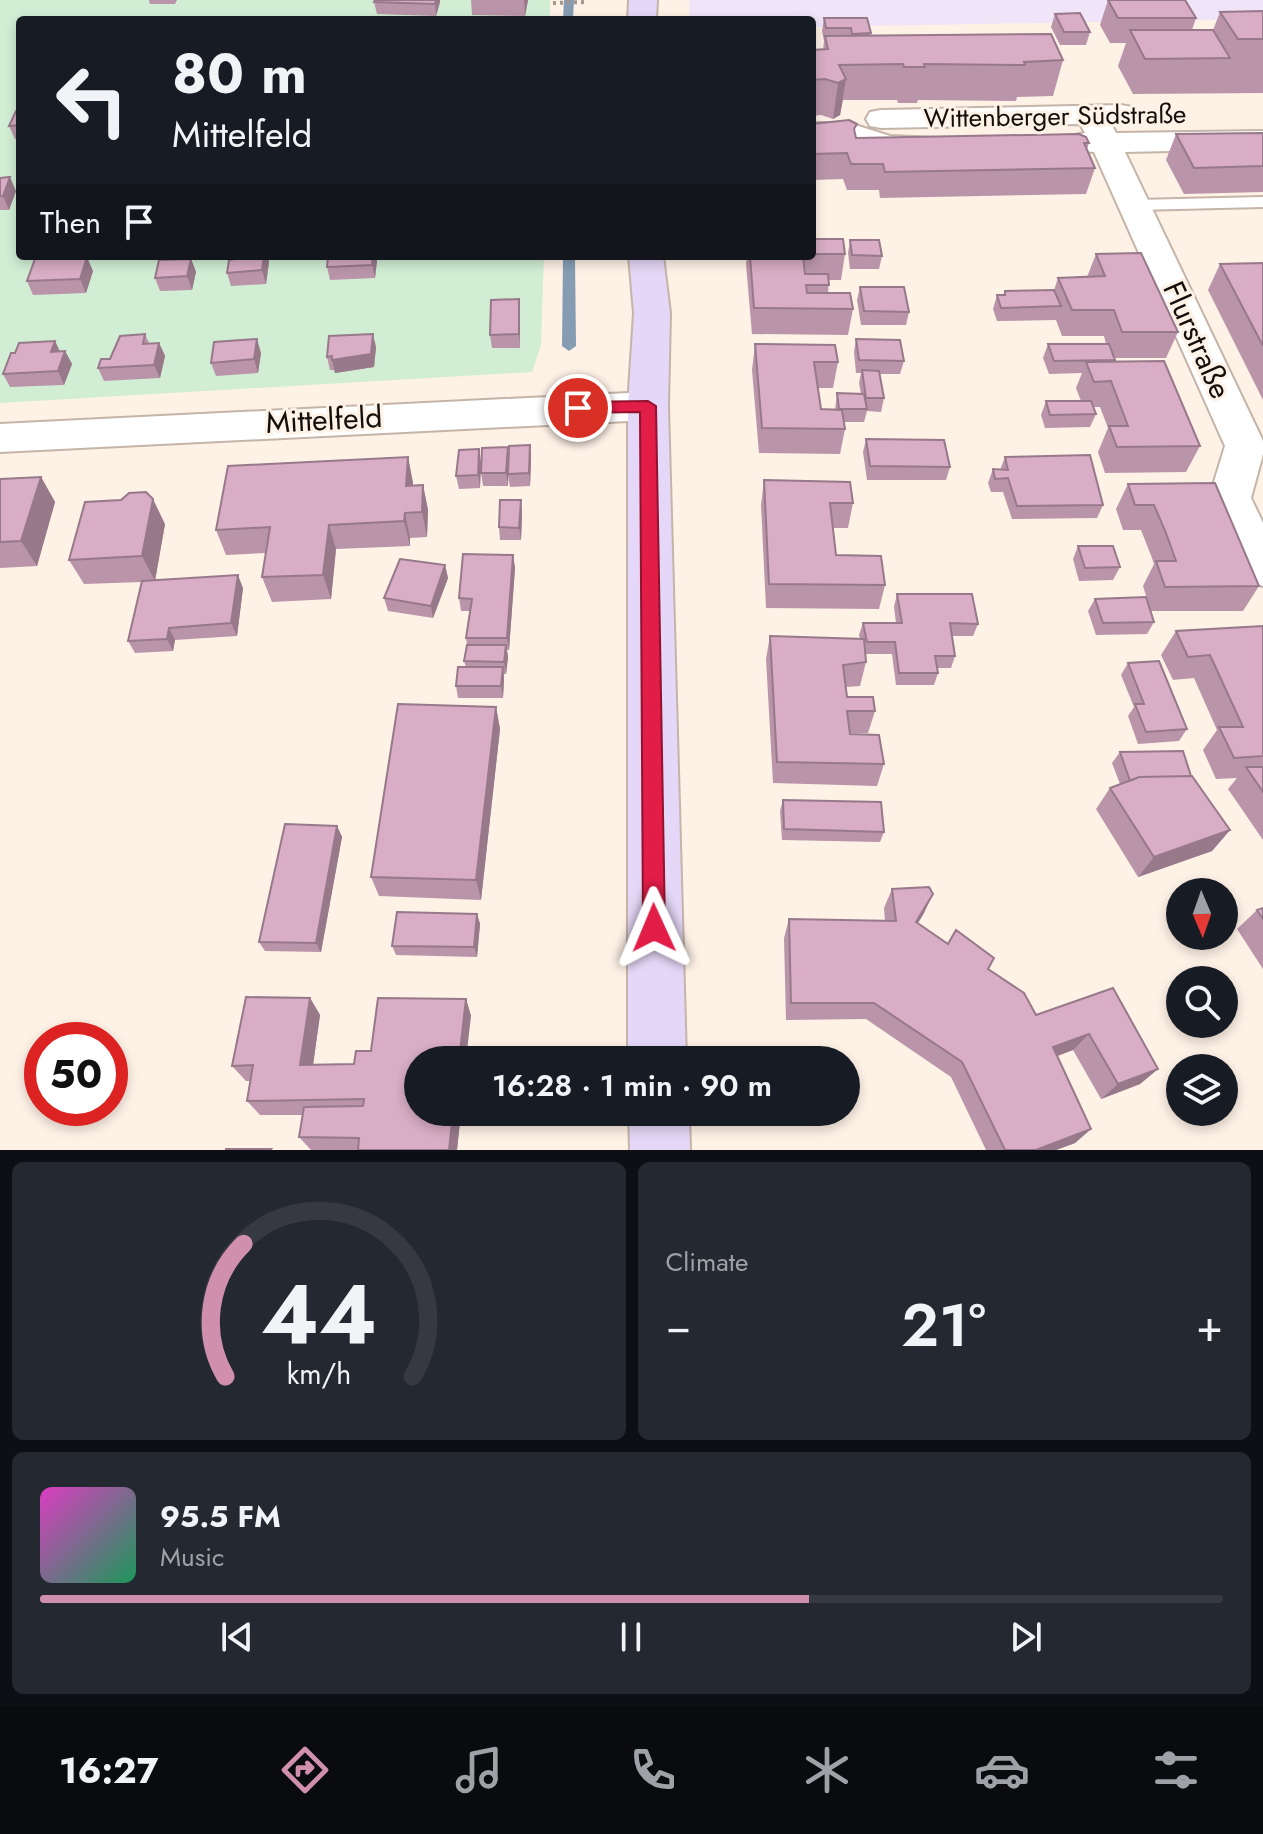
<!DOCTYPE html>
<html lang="en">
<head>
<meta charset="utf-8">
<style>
	body { margin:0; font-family:Jost,sans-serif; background:#242831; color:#f1f3f6; height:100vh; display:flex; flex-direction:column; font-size:30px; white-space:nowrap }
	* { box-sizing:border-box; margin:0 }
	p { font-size:26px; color:#9ea1a6 }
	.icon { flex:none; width:44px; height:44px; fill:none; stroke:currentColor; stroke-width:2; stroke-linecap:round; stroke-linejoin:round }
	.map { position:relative; height:1150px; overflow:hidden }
	.details { display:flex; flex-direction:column; gap:12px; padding:12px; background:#0d0f14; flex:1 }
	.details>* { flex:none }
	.guide { position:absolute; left:16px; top:16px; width:800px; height:244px; border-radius:8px; box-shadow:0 4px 12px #0003; background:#171b24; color:#f1f3f6; overflow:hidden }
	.needle { width:52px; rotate:178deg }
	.tools { position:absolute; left:1166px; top:878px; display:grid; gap:16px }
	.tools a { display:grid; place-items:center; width:72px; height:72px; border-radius:50%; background:#171b24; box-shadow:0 4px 12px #0003; font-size:40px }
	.speed { position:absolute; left:24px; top:1022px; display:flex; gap:16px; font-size:40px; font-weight:700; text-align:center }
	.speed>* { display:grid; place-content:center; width:104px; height:104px; border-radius:50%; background:#171b24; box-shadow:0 4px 12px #0003; line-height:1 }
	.speed .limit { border:12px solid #d22; background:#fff; color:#111 }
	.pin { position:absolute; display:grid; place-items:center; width:68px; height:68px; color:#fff; margin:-34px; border:4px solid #fff; border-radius:50%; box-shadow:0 2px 8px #0007 }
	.me { position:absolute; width:88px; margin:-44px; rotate:359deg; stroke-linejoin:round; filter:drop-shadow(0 0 6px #0008) }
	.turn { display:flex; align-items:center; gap:28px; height:168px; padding:0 24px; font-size:36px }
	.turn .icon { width:104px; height:104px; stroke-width:2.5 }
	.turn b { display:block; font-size:56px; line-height:68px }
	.then { display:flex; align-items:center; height:76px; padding:0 24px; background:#0003; gap:16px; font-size:30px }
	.big { font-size:60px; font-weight:600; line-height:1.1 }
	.details .tile { flex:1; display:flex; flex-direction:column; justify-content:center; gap:12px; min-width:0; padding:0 28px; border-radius:12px; background:#242831 }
	.details .dial { align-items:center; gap:0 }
	.dial svg { height:208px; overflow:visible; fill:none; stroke:#363941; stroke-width:7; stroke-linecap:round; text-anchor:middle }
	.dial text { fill:#f1f3f6; stroke:none }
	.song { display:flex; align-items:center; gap:24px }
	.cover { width:96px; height:96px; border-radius:12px; background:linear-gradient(135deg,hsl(310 70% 55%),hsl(150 70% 35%)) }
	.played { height:8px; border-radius:4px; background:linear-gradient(90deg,#d090ad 65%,#363941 65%) }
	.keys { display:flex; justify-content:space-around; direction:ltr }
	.heat { display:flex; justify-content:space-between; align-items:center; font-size:44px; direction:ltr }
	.details .tiles { flex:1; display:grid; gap:12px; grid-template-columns:1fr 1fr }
	.tile:last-child { grid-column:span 2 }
	.trip { position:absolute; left:404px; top:1046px; width:456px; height:80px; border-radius:40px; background:#171b24; box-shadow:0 4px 12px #0003; font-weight:600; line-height:80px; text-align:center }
	.menu { display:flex; height:128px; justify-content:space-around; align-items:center; background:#090b0e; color:#9ea1a6 }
	.menu .icon { width:56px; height:56px }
	.menu .selected { color:#d090ad }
	.menu b { font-size:36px; color:#f1f3f6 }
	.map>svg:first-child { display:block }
	.commercial { fill:#f0e4f8 }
	.green { fill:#d1eed5 }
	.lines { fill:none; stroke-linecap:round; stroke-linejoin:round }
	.stream { fill:#869cb3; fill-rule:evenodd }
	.lane-casing { stroke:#c5b4a8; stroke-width:4 }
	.street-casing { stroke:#c5b4a8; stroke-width:4 }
	.secondary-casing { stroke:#c5b4a8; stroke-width:4 }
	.path { stroke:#a1978f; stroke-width:4; stroke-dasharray:3 4; stroke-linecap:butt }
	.lane { fill:#fff; fill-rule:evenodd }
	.street { fill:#fff; fill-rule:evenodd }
	.secondary { fill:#e5d7f7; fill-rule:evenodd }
	.wall { fill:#ba95a9 }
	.shaded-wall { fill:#97798a }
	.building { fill:#d8adc5; stroke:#97798a; stroke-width:2 }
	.route { fill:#e11d48; stroke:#92132f; stroke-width:2 }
	.labels { text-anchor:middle; stroke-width:6; stroke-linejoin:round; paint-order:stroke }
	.far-street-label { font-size:26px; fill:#130e0a; stroke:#fef1e6 }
	.street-label { font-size:30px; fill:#130e0a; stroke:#fef1e6 }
</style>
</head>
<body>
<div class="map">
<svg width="1263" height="1150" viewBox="0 0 1263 1150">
	<rect width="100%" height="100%" fill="#fef1e6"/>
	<path class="commercial" d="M689,0H1263V19L812,27V20H690Z"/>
	<path class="green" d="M0,0H550V20H20V256H544L541,345L532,372L0,403Z"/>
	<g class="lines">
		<path class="stream" d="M564,0H574L573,20H563Z
			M563,256H575L576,346L569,351L562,346Z"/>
		<g class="lane-casing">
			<path id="lane" d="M1263,197V207L1136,210L1127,205L1136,200Z"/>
		</g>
		<g class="street-casing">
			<path id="street" d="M1121,105L1132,107L1136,114L1132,121L1111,123L1116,133L1263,131V149L1125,152L1263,441V454L1251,498L1263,523V586L1248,581L1209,498L1225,446L1094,152L1070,150L1065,143L1070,136L1085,133L1080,124L881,128L870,126L866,119L870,112L881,110Z
				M812,123H849L890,136L936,138L941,145L936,152L886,156L845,141H812Z
				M648,392L662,396L668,406L662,416L648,420L0,452V424Z"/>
		</g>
		<g class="secondary-casing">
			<path id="secondary" d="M629,0H657L656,20H628Z
				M629,256H663L670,313L668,406L686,1060H628V406L634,313Z
				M629,1112H689L690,1150H630Z"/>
		</g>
		<path class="path" d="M553,3L586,2"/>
		<use href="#lane" class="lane"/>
		<use href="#street" class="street"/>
		<use href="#secondary" class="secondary"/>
	</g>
	<path class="wall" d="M149,0H177L175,4H150Z
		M471,0H528L525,16L472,15Z
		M1108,0L1196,18L1192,30H1213L1220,12L1263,11V93L1133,94L1118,66L1126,43H1110L1100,25Z
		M374,2H440L436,16L377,14Z
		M1055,14L1090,32L1086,45H1060L1051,27Z
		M824,18L871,33L870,36L1063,60L1053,96L1017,97L1016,101L918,100L917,103H898L897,100H843L840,115L833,119L821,115L812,116V50H823L824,41L822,31Z
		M20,111V139H15L9,126Z
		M812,124L855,134L856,138L1089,143L1087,149L1095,168L1086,194L880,198L879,190H847L843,179L812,180Z
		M1263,133V192L1184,194L1166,160L1176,134Z
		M0,178L16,191L9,210H0Z
		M812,239L845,254L841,280H829L828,293L853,309L848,335L752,334L746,264L747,256H812Z
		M850,240L882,256L879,269H850L848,253Z
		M1096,254L1178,332L1166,358H1114V362L1200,446L1186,472L1105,473L1098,452L1108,428L1100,407H1093L1096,414L1090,427L1045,428L1041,415L1046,401H1081L1076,388L1082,373L1049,374L1043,358L1048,344H1106L1104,336H1062L1056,320L997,321L993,309L997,295H1003L1005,291L1054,290L1058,278L1087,277Z
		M236,256H268L269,262L266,284L231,286L227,273L236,259Z
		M328,256H376L377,261L375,278L330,280L327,267Z
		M191,259L196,272L192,290L160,291L155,278Z
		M1263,263V400L1208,290L1220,264Z
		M93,271L86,293L33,295L27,281Z
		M860,287L909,312L906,325H861L857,300Z
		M519,299L520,348H492L490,335Z
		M145,334L149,343H159L165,356L160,378L104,381L98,368Z
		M856,339L904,361L900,374H880L884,398L881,412L867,411L864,422H844L845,429L840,454L759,453L752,370L755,344L838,362L833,388H818L821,409L835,410L837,393L861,394L859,383L861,373H856L854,352Z
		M55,341L60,351H65L72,364L64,385L10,387L3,374L15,353Z
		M376,347L374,367L335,373L334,370H330L327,357Z
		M261,353L258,373L216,376L211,363Z
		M866,439L950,467L946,480H867L863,452Z
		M530,445L531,459L530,486L510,487L508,475V486H483L481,473Z
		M408,457L413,485H423L428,510L427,537L410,538V546L336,549L331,599L272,602L262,577L266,553L226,555L216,530Z
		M1005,457L1103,505L1097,518L1012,519L1003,492H991L988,483L993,469L1000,470Z
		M481,462L480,488L459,489L456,476Z
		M41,477L55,502L37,566L0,568V479Z
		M764,480L853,503L848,528H833L836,555L885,585L879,609L766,608L761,505Z
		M1128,484L1259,586L1243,611H1151L1143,586L1154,564L1152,558L1141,530H1123L1116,509Z
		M521,500L522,513L521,540H500L499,527Z
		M165,524L155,580L243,588L237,636L175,640L173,651L135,653L128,641L142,582L84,584L69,560Z
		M1078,546L1120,567L1113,580L1079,581L1073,559Z
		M513,555L515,568L509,650H507L508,657L506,674H504V679L503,698H458L456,686L466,667L464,661L467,645L466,638L470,611H461L459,598Z
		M445,565L448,578L433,618L388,611L384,598Z
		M897,594L978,624L973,636H952L955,656L951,668H937L938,673L934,685H896L892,654H866V662L860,686L846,687L847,697L875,711L868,733H850L884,764L877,786L773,783L766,659L770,636L860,639L859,635L863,623H896L894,607Z
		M1095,599L1154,622L1147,634L1096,635L1088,611Z
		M1263,626V840L1228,789L1237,778L1216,779L1203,750L1217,730L1194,678L1173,680L1161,655L1176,631Z
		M1128,663L1187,729L1179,741L1138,744L1128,716L1134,707L1121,675Z
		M496,707L500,729L481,900L379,896L371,877Z
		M1120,752L1191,776L1230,830L1212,851L1138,877L1096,809L1110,788L1120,784L1112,763Z
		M783,800L884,832L880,842L782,840L780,811Z
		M337,826L342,837L321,952L265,951L259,942Z
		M892,889L924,913L918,923L948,944L988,969L1036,1015L1113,988L1158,1069L1140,1084L1101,1099L1073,1050L1057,1056L1091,1129L1075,1143L1056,1150H986L951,1077L866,1019L786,1020L784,938L789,919L885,921L884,908Z
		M1263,908V969L1237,929L1257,910Z
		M477,914L480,924L477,957L396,955L392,946Z
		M310,998L320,1015L313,1064H354L371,1051L466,999L471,1016L418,1112H461L457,1150H311L299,1137L303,1115H260L247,1101L250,1081H246L232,1066Z"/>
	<path class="shaded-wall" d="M436,0H440V2L436,16L435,4Z
		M524,0H528L525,16Z
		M846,79L840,115L833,119L838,83Z
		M10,177L16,191L9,210L3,196Z
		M264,256H268L269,262L266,284L262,270Z
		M373,256H376L377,261L375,278L372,265Z
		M87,257L93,271L86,293L80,279Z
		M191,259L196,272L192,290L187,276Z
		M519,299L520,312V348L519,334Z
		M373,334L376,347L374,367L335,373L332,360Z
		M257,339L261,353L258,373L254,359Z
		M55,341L61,355L51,352Z
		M159,343L165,356L160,378L154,365Z
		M65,351L72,364L64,385L58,371Z
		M530,445L531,459L530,486L529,473Z
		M508,447L509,460L508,486L506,473Z
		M479,449L481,462L480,488L478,475Z
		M408,457L413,483L411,511L406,486Z
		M41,477L55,502L37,566L21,541Z
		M423,485L428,510L427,537L422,512Z
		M153,499L165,524L155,581L142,556Z
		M521,500L522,513L521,540L519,528Z
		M405,513L410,538V546L404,521Z
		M329,525L336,549L331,599L323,575Z
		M513,555L515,568L509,650L507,638Z
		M445,565L448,578L433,618L431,606Z
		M238,575L243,588L237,636L231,623Z
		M169,628L175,640L173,651L167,639Z
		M506,645L508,657L506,674L504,662Z
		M503,667L504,679L503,698L501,686Z
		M496,707L500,729L481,900L476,880Z
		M337,826L342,837L321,952L316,943Z
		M1230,830L1212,851L1138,877L1154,857Z
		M933,894L924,913L907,941L916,922Z
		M477,914L480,924L477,957L474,947Z
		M310,998L320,1015L311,1080L300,1065Z
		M466,999L471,1016L466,1060H459Z
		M1089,1034L1073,1050L1039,1063L1053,1047Z
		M1158,1069L1140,1084L1101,1099L1118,1084Z
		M453,1112H461L457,1150H449Z
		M1091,1129L1075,1143L1056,1150H1036Z"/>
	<path class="building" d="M375,0H436L435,4L374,2Z
		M1108,0H1185L1196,18H1118Z
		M1263,11V39H1238L1220,12Z
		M1080,13L1090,32H1064L1055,14Z
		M824,18H867L871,33L852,34L851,28H826Z
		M1130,30H1213L1230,58L1145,59Z
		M1051,34L1063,60L1024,62L1025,65L924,64L925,67H904L903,64L839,65L846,79L838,83L825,79L812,80V50L828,49L825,36Z
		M16,111H20V125L9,126Z
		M849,120L857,124L854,129L856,138L1079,134L1086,137L1089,143H1084L1095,168L885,172L883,164H851L847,153L812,154V124Z
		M1263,133V166L1194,168L1176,134Z
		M10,177L3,196H0V178Z
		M812,239H843L845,254H812Z
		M850,240H879L882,256L852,255Z
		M1141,253L1178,332H1122L1114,310H1072L1058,278L1105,276L1096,254Z
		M236,256H264L262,270L227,273L229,260L236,259Z
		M328,256H373L372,265L327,267Z
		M750,256H803L805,274H828L829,285H806L807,293H850L853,309L754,308Z
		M87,257L80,279L27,281L35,259Z
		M191,259L187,276L155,278L159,260Z
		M1263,263V346L1220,264Z
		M860,287H904L909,312L864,311Z
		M1054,290L1061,306L1001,308L997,295H1005V291Z
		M519,299V334L490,335L491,300Z
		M145,334L143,344L159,343L154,365L98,368L101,359H110L120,336Z
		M373,334L371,354L332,360V356L327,357L329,336Z
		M257,339L254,359L211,363L214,342Z
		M856,339L900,340L904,361L859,360Z
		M55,341L51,352L65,351L58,371L3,374L11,353H15L19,343Z
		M755,344L835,345L838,362H814L821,409L842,410L845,429L762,428Z
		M1048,344H1109L1115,360L1054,361Z
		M1164,361L1200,446L1117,447L1109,426H1128L1111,381L1094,382L1086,362Z
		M862,370L879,371L884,398H866Z
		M837,393L864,394L867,409H839Z
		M1046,401H1091L1096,414L1050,415Z
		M866,439L944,440L950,467L870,466Z
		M530,445L529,473L508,474L509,446Z
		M508,447L506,473H481L482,448Z
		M479,449L478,475L456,476L459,450Z
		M1090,455L1103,505L1017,506L1008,478L995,479L993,469L1008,470L1005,457Z
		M408,457L406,486L423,485L422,512L405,513L404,521L329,525L323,575L262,577L270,527L216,530L228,466Z
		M41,477L21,541L0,542V479Z
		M764,480L850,482L853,503H830L836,555L881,556L885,585L769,584Z
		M1215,483L1259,586L1165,587L1156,561H1176L1166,533L1154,505H1135L1128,484Z
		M146,492L153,499L142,556L69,560L85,502L121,500L129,493Z
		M500,500H521L519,528L499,527Z
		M1078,546H1113L1120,567L1085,568Z
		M463,554L513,555L507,638H466L472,599L459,598Z
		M400,559L445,565L431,606L384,598Z
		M238,575L231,623L169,628L167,639L128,641L142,581Z
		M897,594H972L978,624L950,623L955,656H935L938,673H899L895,642H867L863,623H902Z
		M1146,597L1154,622L1103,623L1095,599Z
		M1263,626V756L1234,758L1219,727H1243L1210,655L1188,657L1176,631Z
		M770,636L864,639L866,662L843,665L847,697H873L875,711H847L850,734L879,735L884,764L777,762Z
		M467,645H506L504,662L464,661Z
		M1159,661L1187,729L1146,732L1135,704H1144L1128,663Z
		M458,667H503L501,686H456Z
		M398,704L496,707L476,880L371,877Z
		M1183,751L1191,776L1139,777L1130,781L1120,752Z
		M1246,767H1263V792Z
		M1192,776L1230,830L1154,857L1110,788L1139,777Z
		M783,800L881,802L884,832L784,829Z
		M285,824L337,826L316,943L259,942Z
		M929,887L933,894L916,922L948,944L956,930L994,958L988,969L1024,993L1036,1015L1113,988L1158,1069L1118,1084L1089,1034L1053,1047L1091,1129L1036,1150H1005L962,1062L874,1003H791L789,919L896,921L892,889Z
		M1263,908V919L1257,910Z
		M397,912L477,914L474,947L392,946Z
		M246,997L310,998L300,1065L354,1064L356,1051H371L378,998L466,999L459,1060H418V1112H453L449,1150H358L359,1138L299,1137L304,1107L363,1106L364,1099L247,1101L253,1065L232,1066Z
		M225,1149H271L270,1150Z"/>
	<path class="route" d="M648,401L656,406L665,928L662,935L654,938L646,935L643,928L640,412L578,413L570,408L578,402Z"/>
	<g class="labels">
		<g class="far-street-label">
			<text transform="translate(1055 116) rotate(-1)" y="9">Wittenberger Südstraße</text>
		</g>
		<g class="street-label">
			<text transform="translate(1197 340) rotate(66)" y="10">Flurstraße</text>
			<text transform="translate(324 420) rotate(-3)" y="10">Mittelfeld</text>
		</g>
	</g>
</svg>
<div class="tools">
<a><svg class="needle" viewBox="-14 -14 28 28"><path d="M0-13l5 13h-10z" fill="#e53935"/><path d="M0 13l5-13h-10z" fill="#9ea1a6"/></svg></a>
<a><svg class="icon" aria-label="search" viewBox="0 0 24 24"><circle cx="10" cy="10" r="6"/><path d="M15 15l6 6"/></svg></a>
<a><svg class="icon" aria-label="layers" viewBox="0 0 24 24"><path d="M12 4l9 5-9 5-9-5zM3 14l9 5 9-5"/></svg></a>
</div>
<div class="speed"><div class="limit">50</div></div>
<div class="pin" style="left:578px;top:408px;background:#d93025"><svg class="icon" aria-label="arrive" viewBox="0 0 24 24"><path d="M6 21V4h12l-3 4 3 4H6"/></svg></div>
<svg class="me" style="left:654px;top:928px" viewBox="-20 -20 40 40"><path d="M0-17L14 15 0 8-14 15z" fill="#e11d48" stroke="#fff" stroke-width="4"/></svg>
<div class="trip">16:28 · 1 min · 90 m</div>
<div class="guide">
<div class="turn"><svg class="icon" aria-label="left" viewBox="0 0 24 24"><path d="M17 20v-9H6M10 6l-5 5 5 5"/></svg><div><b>80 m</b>Mittelfeld</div></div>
<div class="then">Then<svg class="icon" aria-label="arrive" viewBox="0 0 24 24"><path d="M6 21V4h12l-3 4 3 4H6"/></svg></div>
</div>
</div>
<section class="details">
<div class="tiles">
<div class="tile dial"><svg viewBox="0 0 100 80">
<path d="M14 69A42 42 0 1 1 86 69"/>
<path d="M14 69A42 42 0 0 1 21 18" stroke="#d090ad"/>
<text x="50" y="56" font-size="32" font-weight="700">44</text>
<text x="50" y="72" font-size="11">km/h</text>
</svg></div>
<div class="tile"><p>Climate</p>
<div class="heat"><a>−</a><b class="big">21°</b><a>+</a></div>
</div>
<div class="tile">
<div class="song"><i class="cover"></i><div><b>95.5 FM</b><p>Music</p></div></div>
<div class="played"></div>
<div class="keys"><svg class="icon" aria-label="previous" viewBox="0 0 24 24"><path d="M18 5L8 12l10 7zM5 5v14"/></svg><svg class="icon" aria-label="pause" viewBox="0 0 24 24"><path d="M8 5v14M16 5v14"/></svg><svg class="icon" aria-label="next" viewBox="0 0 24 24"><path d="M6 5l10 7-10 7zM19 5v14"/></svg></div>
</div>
</div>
</section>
<nav class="menu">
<b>16:27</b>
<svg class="icon selected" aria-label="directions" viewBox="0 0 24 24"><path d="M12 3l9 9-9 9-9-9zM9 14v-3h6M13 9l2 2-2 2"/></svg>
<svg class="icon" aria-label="music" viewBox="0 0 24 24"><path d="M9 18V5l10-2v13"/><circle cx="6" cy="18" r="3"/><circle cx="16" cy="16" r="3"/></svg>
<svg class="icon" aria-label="phone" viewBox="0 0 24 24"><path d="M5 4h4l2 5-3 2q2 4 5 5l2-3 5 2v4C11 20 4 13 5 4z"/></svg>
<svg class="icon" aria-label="climate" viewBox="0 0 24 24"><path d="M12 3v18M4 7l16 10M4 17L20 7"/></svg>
<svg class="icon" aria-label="car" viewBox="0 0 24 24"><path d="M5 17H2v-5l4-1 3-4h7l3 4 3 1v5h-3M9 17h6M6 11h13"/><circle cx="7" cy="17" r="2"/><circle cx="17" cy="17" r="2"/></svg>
<svg class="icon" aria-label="filters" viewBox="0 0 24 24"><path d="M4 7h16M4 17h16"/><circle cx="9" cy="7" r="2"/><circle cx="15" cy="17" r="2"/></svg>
</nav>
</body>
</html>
